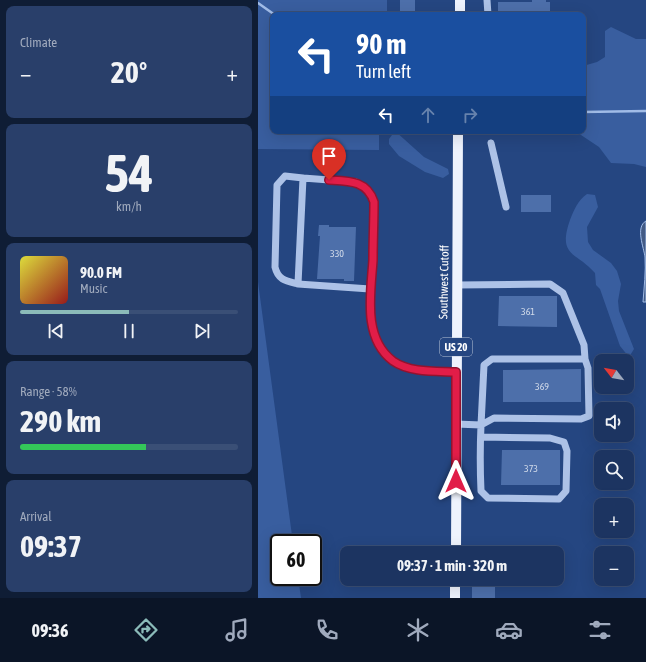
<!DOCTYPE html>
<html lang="en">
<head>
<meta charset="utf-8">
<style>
	body { margin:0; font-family:"Asap Condensed",sans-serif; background:#293f6a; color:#f1f3f6; height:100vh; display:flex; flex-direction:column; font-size:15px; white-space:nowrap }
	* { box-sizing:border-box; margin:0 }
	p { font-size:13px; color:#a0aabd }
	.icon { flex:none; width:22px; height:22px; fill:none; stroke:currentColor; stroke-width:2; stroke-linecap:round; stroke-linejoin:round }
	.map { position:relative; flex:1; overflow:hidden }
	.panel { display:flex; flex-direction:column; gap:6px; padding:6px; background:#0f1d35; width:258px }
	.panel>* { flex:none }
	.hud { position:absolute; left:12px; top:12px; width:316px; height:122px; border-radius:8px; box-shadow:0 4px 16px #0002,0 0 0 1px #3a4f76; background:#1a4fa0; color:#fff; overflow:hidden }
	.needle { width:26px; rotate:301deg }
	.tools { position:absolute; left:336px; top:354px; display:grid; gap:8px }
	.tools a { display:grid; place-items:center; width:40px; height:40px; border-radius:8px; background:#1c3461; box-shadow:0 4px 16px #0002,0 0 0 1px #3a4f76; font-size:20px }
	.speed { position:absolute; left:12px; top:534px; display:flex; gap:8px; font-size:20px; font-weight:700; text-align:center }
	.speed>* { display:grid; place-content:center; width:52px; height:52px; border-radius:50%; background:#1c3461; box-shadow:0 4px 16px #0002,0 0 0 1px #3a4f76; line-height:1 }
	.speed .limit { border:2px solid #111; border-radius:6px; background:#fff; color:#111 }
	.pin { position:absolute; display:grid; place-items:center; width:34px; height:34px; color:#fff; margin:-41px -17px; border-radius:50% 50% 50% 0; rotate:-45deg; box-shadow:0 0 4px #0007 }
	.pin .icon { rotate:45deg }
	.me { position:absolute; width:44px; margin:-22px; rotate:0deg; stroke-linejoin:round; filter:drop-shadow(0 0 3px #0008) }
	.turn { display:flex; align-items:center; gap:14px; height:84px; padding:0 20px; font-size:18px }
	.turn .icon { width:52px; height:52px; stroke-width:2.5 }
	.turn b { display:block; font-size:28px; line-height:34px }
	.lanes { display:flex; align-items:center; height:38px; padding:0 20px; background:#0003; justify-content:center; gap:20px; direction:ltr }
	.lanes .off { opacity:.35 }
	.big { font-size:30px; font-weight:700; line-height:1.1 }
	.panel .widget { flex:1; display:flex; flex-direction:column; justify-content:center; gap:6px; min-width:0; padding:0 14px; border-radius:8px; background:#293f6a }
	.panel .dial { align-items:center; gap:0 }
	.dial b { font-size:52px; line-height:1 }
	.song { display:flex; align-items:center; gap:12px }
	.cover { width:48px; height:48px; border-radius:6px; background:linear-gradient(135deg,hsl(60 70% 55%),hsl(0 70% 35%)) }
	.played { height:4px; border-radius:2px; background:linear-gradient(90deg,#8bbbb9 50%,#3a4f76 50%) }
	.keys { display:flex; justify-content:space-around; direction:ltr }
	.heat { display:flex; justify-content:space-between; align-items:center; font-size:22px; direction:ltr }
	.charge { height:6px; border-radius:3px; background:linear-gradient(90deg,#34c759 58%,#3a4f76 0) }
	.trip { position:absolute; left:82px; top:546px; width:224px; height:40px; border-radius:8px; background:#1c3461; box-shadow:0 4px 16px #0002,0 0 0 1px #3a4f76; font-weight:700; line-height:40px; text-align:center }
	.menu { display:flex; height:64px; justify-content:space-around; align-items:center; background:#0b1527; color:#a0aabd }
	.menu .icon { width:28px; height:28px }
	.menu .selected { color:#8bbbb9 }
	.menu b { font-size:18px; color:#f1f3f6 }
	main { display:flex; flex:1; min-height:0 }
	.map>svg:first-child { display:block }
	.green { fill:#395e9f }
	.water { fill:#435b86; stroke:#a1bce7 }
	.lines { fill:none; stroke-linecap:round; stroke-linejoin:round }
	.stream { stroke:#a1bce7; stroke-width:2.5 }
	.building { fill:#4d6faa }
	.minor { stroke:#adc2e7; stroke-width:7 }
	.major { stroke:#eef3fd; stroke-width:10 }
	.route-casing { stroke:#92132f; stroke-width:10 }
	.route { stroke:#e11d48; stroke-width:7 }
	.labels { text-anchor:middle; stroke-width:4; stroke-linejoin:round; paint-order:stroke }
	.number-label { font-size:10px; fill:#d2dbea }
	.shield { fill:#254681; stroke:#bec8d9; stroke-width:1 }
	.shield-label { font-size:11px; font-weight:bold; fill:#fff }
	.street-label { font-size:12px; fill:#fff; stroke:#254681 }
</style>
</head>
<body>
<main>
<section class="panel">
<div class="widget"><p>Climate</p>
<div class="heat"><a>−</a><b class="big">20°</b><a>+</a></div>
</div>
<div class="widget dial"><b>54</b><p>km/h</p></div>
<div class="widget">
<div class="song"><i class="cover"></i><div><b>90.0 FM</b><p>Music</p></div></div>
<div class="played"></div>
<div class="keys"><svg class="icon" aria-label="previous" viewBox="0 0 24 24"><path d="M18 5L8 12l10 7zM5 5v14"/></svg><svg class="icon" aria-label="pause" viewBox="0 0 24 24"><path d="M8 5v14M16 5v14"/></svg><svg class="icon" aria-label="next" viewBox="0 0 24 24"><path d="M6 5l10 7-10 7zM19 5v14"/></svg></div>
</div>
<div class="widget"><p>Range · 58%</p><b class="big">290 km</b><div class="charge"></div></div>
<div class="widget"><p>Arrival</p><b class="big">09:37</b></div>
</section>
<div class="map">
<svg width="388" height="598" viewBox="0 0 388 598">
	<rect width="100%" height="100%" fill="#254681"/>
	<path class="green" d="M0,0H129V15H15V131H121V150L0,149Z
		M353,27L378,39H388V167L376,164L353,163L341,147L317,131H325V66L339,62L347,57V31Z
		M137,131L166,157L190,169L191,174L185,178L167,172L141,156L131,144V139Z
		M329,194L337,195L340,207L329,227L330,242L335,250L353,263L359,271L363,284L360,301L361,311L376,349L371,357L362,346L342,289L338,285L337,273C319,252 299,257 312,220C316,210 320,200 329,194Z
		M0,282L35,543H21V577H40L43,598H0Z"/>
	<path class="water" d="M388,221V302H385C386,288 388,271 387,257C386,248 377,227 388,221Z"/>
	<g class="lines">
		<path class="stream" d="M0,3L17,15
			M325,112L388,111"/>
	</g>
	<path class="building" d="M142,0H157V15H142Z
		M274,0H288V2H292V15H240V2H274Z
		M263,195H293V212H263Z
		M61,225H71V227H98L96,281H86V279H59L62,236H60Z
		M241,296H299V327L240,326Z
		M323,369V402H245V370Z
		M244,450H302V485H243Z
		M214,587H237V598H214Z"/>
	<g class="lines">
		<path class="minor" d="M229,0L230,15
			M233,143L248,207
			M40,284C28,281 20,280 17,267L19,185L27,176L45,178
			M199,285L292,284L305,293L326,345L327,359
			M112,289L40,284L45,178L98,182C107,187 113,192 116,202C116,221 115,240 115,260C113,292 105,338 135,361C152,373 178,371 198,372
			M198,424L223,425L226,365L234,359H327L330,368L331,416L323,419L236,418L223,425C222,447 222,469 223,491L230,498L301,499L308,491L309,451L306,442L292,438L223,437"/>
		<path class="major" d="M202,15V0
			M198,553L200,131
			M197,598V579"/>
	</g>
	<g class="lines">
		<g class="route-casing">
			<path id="route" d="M71,180C90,181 109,180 116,202C116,221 115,240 115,260C113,292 104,338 135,361C152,373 179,371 198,372V481"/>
		</g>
		<use href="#route" class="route"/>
	</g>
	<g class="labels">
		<g class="number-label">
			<text x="79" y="257">330</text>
			<text x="270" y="315">361</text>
			<text x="284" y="390">369</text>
			<text x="273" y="472">373</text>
		</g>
		<rect class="shield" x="182" y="338" width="32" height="18" rx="3"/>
		<g class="shield-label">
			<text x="198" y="351">US 20</text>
		</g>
		<g class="street-label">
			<text transform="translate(186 282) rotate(-89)" y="4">Southwest Cutoff</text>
		</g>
	</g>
</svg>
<div class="tools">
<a><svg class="needle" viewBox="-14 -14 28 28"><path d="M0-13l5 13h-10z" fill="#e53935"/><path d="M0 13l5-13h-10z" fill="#a0aabd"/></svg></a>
<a><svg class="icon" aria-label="sound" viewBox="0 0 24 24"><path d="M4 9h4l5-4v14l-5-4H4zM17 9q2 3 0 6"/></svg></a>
<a><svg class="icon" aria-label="search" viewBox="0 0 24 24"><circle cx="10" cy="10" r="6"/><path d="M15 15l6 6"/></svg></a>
<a>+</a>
<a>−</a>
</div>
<div class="speed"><div class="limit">60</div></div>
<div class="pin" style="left:71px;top:180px;background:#d93025"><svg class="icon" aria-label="arrive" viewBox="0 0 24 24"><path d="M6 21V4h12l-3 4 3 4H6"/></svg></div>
<svg class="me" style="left:198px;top:481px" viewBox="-20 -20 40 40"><path d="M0-17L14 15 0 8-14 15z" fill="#e11d48" stroke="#fff" stroke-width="4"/></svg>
<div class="trip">09:37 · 1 min · 320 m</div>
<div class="hud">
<div class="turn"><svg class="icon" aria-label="left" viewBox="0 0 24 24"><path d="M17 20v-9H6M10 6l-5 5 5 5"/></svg><div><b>90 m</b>Turn left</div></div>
<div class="lanes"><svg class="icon" aria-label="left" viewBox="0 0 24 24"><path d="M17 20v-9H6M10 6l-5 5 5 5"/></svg><svg class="icon off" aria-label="ahead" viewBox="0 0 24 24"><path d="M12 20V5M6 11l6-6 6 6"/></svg><svg class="icon off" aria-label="right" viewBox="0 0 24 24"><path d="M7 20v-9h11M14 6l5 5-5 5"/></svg></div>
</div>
</div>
</main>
<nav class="menu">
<b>09:36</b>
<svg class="icon selected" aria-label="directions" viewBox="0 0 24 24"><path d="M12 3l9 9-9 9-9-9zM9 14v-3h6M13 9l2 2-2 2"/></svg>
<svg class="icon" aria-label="music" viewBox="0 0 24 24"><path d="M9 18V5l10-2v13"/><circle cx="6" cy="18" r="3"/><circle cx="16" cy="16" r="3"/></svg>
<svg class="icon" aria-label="phone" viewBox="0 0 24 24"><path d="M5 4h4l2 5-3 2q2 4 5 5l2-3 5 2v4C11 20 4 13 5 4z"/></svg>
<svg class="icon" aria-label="climate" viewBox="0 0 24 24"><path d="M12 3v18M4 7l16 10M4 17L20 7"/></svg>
<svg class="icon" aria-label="car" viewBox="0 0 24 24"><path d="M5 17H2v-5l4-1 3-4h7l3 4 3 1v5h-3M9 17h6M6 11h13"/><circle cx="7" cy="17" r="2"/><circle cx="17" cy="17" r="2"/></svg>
<svg class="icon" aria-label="filters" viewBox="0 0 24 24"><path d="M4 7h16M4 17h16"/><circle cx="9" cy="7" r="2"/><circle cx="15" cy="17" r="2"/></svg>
</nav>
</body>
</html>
